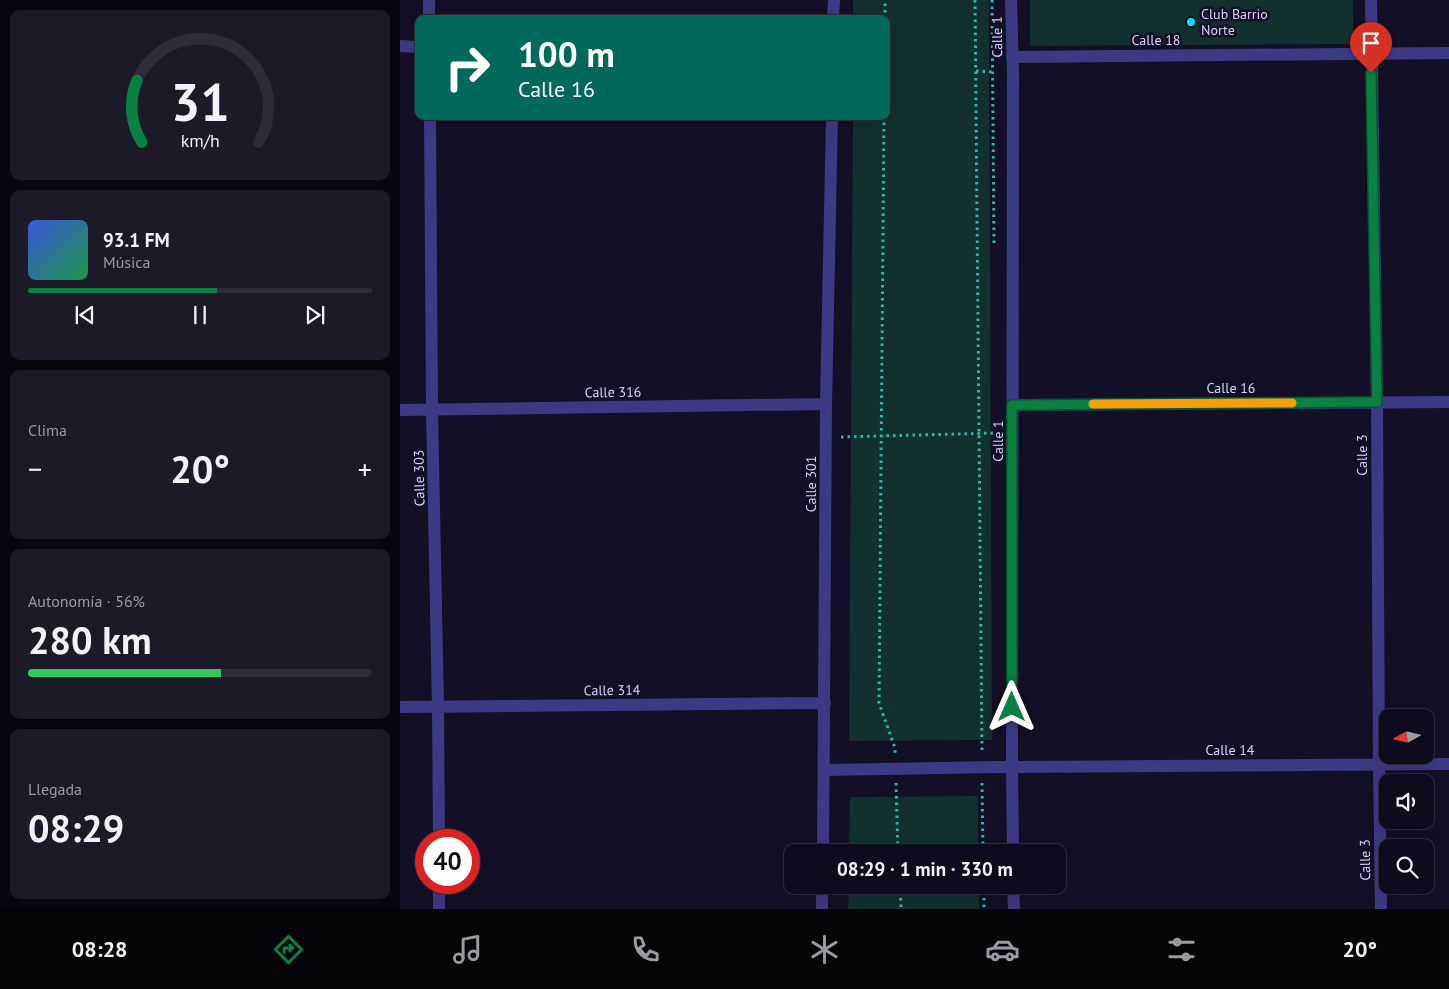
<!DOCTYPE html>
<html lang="es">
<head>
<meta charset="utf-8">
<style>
	body { margin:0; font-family:"PT Sans",sans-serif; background:#1c1929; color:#f1f3f6; height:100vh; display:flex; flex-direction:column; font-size:19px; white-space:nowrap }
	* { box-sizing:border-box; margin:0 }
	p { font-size:16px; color:#9b9ba3 }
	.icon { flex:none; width:28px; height:28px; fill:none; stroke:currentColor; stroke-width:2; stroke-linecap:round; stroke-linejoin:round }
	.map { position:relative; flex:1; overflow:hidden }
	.side { display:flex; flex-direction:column; gap:10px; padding:10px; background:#08060f; width:400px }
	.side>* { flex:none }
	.top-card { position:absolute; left:15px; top:15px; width:475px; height:105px; border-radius:10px; box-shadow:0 5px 20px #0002,0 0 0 1px #2e2b3b; background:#00695c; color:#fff; overflow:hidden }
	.needle { width:32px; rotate:262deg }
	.controls { position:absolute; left:979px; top:709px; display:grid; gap:10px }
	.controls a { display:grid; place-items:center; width:55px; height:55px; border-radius:10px; background:#0e0b1c; box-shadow:0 5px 20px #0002,0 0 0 1px #2e2b3b; font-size:25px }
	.speed { position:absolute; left:15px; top:829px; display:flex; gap:10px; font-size:25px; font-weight:700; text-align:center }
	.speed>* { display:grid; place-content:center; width:65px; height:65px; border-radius:50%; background:#0e0b1c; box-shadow:0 5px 20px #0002,0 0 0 1px #2e2b3b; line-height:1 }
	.speed .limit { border:8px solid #d22; background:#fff; color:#111 }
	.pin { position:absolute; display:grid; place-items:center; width:42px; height:42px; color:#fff; margin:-51px -21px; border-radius:50% 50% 50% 0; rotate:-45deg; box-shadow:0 0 5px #0007 }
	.pin .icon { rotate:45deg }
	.me { position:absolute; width:55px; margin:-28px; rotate:0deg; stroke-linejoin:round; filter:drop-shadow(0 0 4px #0008) }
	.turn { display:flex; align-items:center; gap:18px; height:105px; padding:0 20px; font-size:22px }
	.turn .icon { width:65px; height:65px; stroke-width:2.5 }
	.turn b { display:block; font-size:35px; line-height:42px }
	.big { font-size:38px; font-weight:600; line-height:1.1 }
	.side .card { flex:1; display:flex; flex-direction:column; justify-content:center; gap:8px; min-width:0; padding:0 18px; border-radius:10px; background:#1c1929 }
	.side .dial { align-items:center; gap:0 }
	.dial svg { height:130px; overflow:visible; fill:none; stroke:#2e2b3b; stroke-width:7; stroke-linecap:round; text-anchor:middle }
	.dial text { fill:#f1f3f6; stroke:none }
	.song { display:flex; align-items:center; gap:15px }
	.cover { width:60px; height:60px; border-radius:8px; background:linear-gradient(135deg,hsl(230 70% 55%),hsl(140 70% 35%)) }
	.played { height:5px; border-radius:2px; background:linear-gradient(90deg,#0b8043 55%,#2e2b3b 55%) }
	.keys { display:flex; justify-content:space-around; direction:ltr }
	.heat { display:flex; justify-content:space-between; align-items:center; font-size:28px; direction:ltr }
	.charge { height:8px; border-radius:4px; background:linear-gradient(90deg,#34c759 56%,#2e2b3b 0) }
	.trip { position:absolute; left:384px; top:844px; width:282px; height:50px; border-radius:10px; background:#0e0b1c; box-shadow:0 5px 20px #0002,0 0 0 1px #2e2b3b; font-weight:600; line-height:50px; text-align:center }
	.tab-bar { display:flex; height:80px; justify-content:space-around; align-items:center; background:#06040b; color:#9b9ba3 }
	.tab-bar .icon { width:35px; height:35px }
	.tab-bar .on { color:#0b8043 }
	.tab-bar b { font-size:22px; color:#f1f3f6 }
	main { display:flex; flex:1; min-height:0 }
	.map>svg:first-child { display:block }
	.green { fill:#12302f }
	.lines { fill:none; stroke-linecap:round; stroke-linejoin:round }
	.path { stroke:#2fb8b0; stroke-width:3; stroke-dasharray:2.5 4; stroke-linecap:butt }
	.minor { stroke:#3d3a85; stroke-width:12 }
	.route-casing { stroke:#07532c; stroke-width:12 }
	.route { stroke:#0b8043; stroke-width:9 }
	.slow { stroke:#f59e0b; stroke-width:9 }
	.poi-dot { fill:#00e5ff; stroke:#130f26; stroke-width:2 }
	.labels { text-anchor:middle; stroke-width:5; stroke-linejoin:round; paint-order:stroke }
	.poi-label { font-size:14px; fill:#d9d4ff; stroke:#130f26; text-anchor:start }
	.street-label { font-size:14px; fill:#d9d4ff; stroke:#130f26 }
</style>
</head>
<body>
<main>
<section class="side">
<div class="card dial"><svg viewBox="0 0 100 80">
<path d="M14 69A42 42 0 1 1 86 69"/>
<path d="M14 69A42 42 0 0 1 11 31" stroke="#0b8043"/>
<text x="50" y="56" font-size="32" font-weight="700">31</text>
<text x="50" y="72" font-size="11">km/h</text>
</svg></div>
<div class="card">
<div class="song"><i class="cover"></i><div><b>93.1 FM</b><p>Música</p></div></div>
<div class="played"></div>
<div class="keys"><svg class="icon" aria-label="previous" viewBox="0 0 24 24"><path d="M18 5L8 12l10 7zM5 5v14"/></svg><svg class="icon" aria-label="pause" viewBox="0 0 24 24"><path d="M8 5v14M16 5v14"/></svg><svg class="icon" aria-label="next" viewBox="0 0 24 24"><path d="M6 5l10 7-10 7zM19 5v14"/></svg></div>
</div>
<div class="card"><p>Clima</p>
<div class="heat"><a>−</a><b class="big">20°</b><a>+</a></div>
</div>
<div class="card"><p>Autonomía · 56%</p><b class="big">280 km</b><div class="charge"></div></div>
<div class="card"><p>Llegada</p><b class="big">08:29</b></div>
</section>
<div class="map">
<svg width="1049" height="909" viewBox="0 0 1049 909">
	<rect width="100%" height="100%" fill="#130f26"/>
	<path class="green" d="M453,0H589L592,740L449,741L453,116H486V19H453Z
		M630,0H953V44L630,46Z
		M578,796V852H449L450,797Z
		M449,885H578L579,909H448Z"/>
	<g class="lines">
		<path class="path" d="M575,0L582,752
			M592,0L594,244
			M485,19V0
			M576,71L595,72
			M484,116L479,703L495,748V754
			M441,437L597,433
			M496,783L498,852
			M582,783L583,852
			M500,885L501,909
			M584,885V909"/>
		<path class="minor" d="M29,0V19
			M611,0L613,72L612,766L613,852
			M971,0L977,402L979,765L981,909
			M433,19L434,0
			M0,46L19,47
			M612,57L1049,53
			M30,116L32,410L38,707L39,840
			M613,405L1049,402
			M0,410L426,404
			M0,707L425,703
			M424,770L598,767L1049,764
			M423,852L426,404L432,116
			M39,882V909
			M613,885L614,909
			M422,909V885"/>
	</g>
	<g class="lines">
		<g class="route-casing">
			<path id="route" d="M612,707V405L977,402L971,73"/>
		</g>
		<use href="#route" class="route"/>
		<path class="slow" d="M693,404L892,403"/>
	</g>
	<circle class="poi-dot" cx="791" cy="22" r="5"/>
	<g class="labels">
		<g class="poi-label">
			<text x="801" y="19">Club Barrio<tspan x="801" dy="16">Norte</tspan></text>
		</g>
		<g class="street-label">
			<text transform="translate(597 37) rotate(-91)" y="5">Calle 1</text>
			<text x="756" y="45">Calle 18</text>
			<text x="831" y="393">Calle 16</text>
			<text transform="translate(213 392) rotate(-1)" y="5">Calle 316</text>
			<text transform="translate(598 441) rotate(-90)" y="5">Calle 1</text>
			<text transform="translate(962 455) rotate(-90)" y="5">Calle 3</text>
			<text transform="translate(19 478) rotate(-91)" y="5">Calle 303</text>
			<text transform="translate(411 484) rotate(-90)" y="5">Calle 301</text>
			<text transform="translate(212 690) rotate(-1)" y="5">Calle 314</text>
			<text x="830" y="755">Calle 14</text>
			<text transform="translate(965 860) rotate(-91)" y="5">Calle 3</text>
		</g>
	</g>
</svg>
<div class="controls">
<a><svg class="needle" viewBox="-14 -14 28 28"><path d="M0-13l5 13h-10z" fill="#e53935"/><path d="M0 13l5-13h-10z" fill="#9b9ba3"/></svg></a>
<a><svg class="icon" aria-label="sound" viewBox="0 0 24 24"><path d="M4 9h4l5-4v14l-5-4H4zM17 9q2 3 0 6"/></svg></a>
<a><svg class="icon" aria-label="search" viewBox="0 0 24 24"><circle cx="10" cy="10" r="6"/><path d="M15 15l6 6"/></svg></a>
</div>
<div class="speed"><div class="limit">40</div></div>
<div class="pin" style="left:971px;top:73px;background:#d93025"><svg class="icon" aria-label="arrive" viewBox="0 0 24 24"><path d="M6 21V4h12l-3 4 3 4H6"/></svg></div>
<svg class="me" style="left:612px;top:707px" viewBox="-20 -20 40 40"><path d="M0-17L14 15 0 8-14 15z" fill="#0b8043" stroke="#fff" stroke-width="4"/></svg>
<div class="trip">08:29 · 1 min · 330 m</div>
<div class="top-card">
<div class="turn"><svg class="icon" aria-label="right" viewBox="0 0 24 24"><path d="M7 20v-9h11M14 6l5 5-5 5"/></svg><div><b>100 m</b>Calle 16</div></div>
</div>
</div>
</main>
<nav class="tab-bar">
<b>08:28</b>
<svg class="icon on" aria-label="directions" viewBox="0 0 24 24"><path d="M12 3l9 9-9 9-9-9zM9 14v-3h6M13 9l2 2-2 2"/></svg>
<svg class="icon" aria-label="music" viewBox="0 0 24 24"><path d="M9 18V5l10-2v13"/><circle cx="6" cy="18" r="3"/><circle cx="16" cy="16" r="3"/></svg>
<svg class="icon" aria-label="phone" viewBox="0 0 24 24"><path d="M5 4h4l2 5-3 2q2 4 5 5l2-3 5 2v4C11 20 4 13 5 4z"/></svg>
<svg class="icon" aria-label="climate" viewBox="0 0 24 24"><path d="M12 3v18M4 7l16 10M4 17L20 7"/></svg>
<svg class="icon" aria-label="car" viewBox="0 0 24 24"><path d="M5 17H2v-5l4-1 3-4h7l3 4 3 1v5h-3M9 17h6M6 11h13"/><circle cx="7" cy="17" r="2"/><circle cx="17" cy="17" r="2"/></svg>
<svg class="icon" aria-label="filters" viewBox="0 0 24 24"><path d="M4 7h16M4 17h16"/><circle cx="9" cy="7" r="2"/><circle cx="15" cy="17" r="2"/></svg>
<b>20°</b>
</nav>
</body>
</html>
